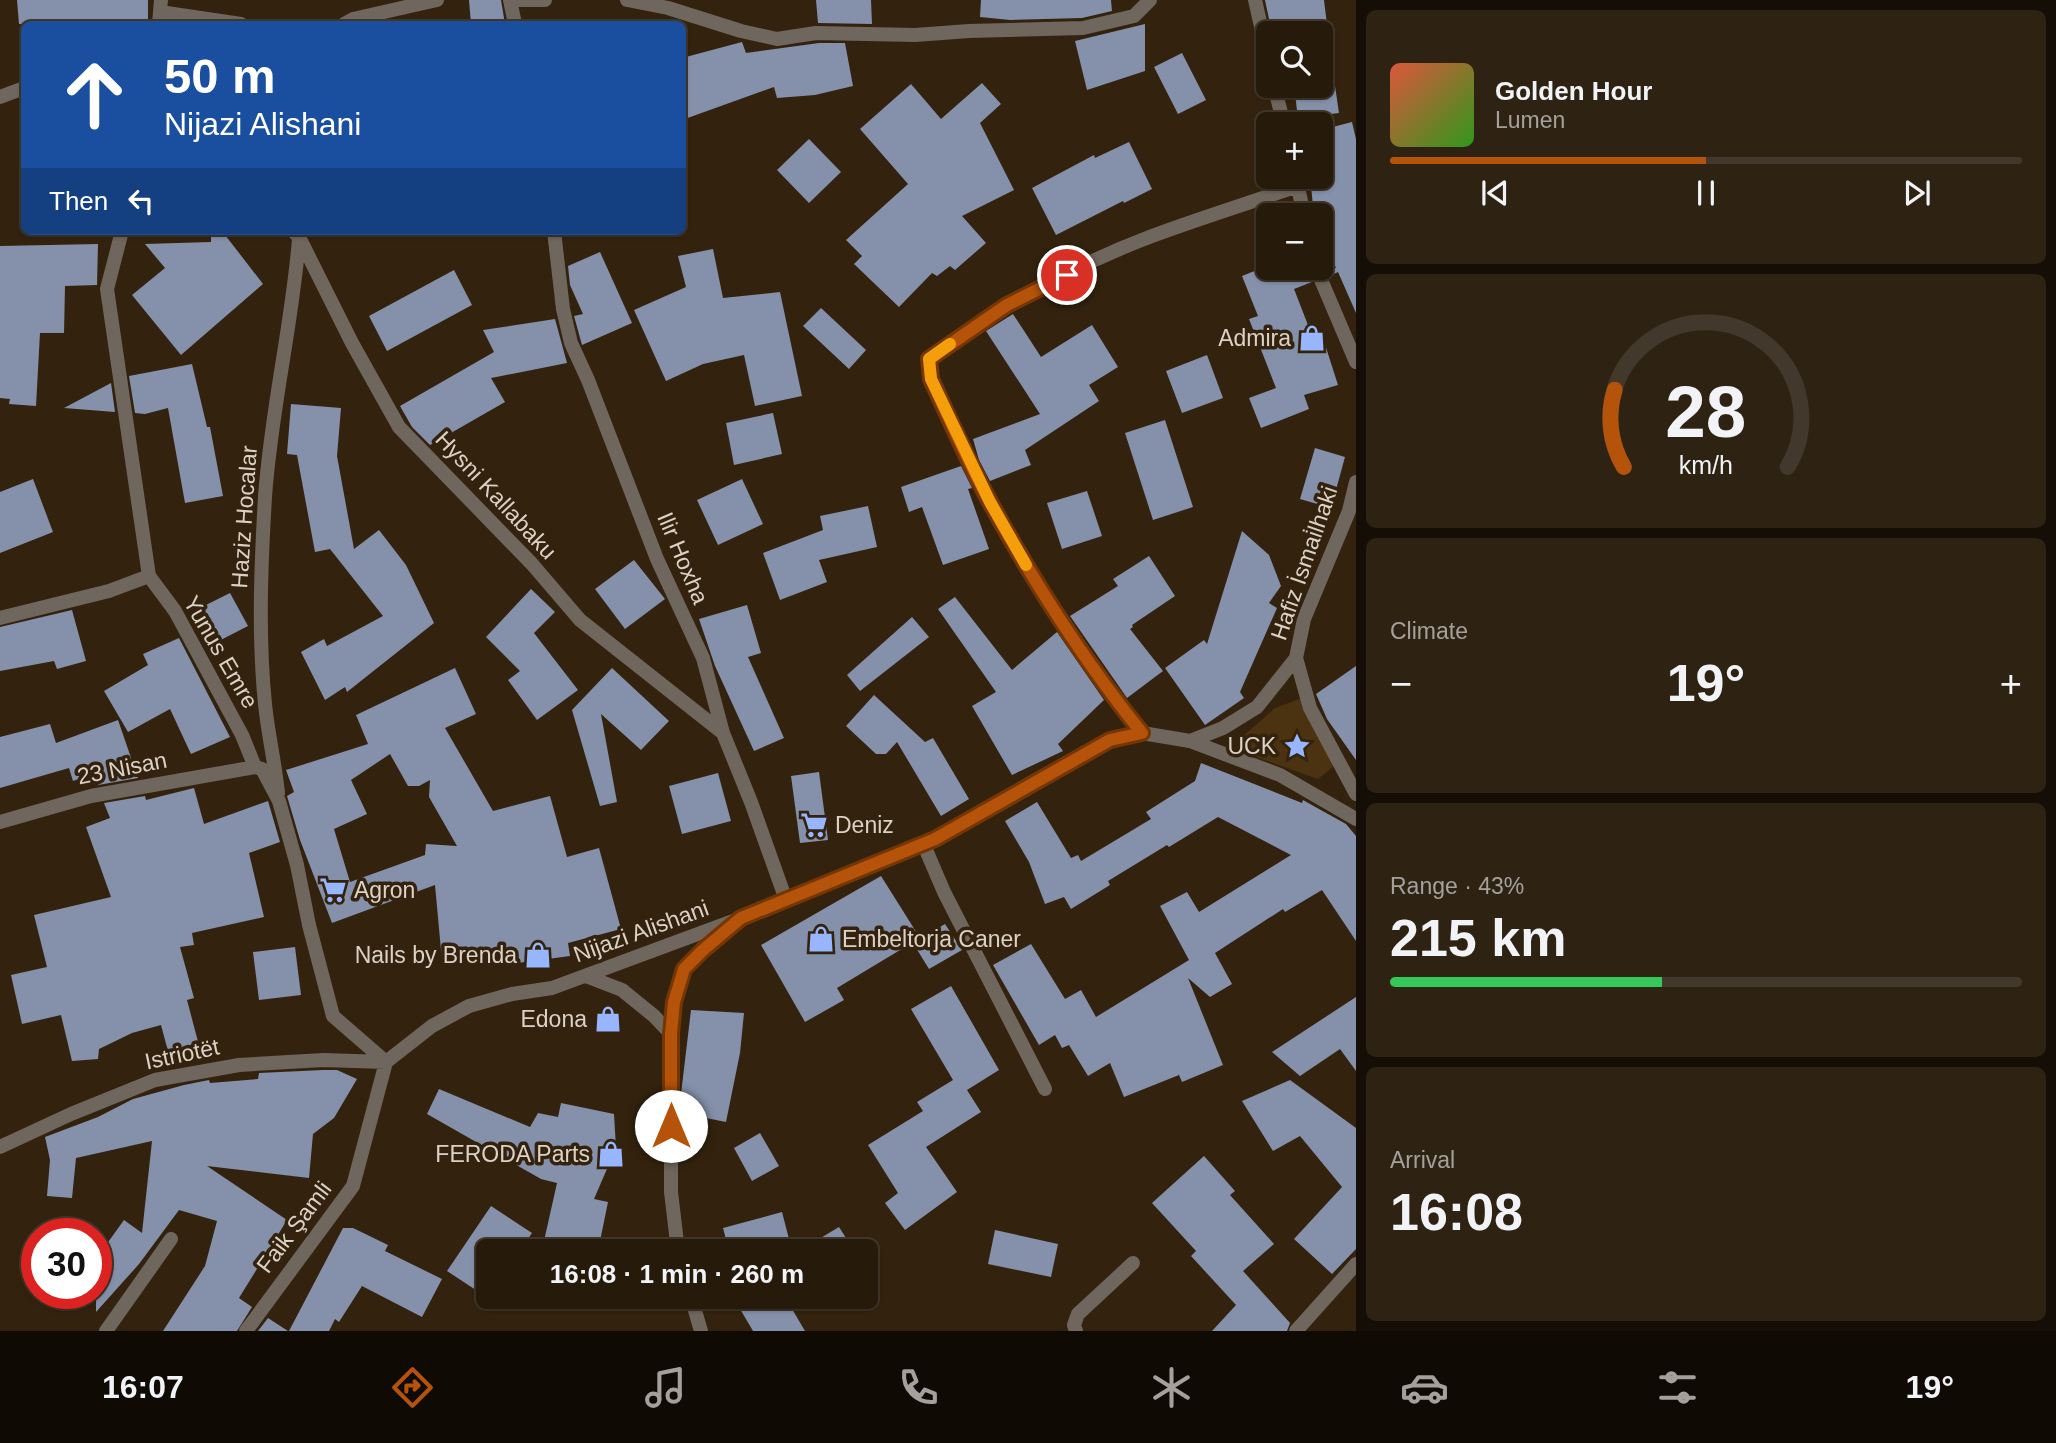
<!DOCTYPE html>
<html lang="en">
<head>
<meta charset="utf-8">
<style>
	body { margin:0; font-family:Helvetica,sans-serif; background:#2e2313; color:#f1f3f6; height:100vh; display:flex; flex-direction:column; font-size:26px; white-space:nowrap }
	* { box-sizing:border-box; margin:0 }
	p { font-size:23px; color:#a4a19c }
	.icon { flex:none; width:38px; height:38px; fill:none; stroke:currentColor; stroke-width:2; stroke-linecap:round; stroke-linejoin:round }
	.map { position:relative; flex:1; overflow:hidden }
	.sheet { display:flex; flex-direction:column; gap:10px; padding:10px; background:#150e06; width:700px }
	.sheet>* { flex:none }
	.banner { position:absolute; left:21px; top:21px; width:665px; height:214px; border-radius:10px; box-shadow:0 2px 5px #0004,0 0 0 2px #42382b; background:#1a4fa0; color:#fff; overflow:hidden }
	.buttons { position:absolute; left:1256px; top:21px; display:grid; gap:14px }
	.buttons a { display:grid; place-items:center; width:77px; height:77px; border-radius:10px; background:#261a0a; box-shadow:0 2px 5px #0004,0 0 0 2px #42382b; font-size:35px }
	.speed { position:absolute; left:21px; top:1218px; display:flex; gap:14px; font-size:35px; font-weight:700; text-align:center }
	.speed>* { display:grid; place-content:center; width:91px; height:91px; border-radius:50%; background:#261a0a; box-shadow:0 2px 5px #0004,0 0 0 2px #42382b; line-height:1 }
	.speed .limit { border:10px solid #d22; background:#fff; color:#111 }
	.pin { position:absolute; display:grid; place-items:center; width:60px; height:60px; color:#fff; margin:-30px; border:4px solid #fff; border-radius:50%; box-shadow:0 2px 7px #0007 }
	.me { position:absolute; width:77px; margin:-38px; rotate:0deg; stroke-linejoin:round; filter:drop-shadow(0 0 5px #0008) }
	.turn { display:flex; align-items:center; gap:24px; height:147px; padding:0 28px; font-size:32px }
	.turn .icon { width:91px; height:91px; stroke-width:2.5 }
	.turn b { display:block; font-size:49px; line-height:60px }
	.then { display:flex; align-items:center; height:66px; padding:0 28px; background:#0003; gap:14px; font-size:26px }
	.big { font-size:52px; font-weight:700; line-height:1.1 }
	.sheet .tile { flex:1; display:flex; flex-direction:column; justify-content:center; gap:10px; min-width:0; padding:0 24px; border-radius:10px; background:#2e2313 }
	.sheet .dial { align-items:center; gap:0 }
	.dial svg { height:182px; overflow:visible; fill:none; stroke:#42382b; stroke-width:7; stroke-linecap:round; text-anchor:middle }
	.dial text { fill:#f1f3f6; stroke:none }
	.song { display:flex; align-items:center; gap:21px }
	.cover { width:84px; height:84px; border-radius:10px; background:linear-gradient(135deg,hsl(10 70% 55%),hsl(110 70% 35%)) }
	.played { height:7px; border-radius:4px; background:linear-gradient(90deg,#b45309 50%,#42382b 50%) }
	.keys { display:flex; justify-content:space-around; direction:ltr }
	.heat { display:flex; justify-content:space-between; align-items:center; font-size:38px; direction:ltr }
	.charge { height:10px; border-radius:5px; background:linear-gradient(90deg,#34c759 43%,#42382b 0) }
	.trip { position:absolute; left:476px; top:1239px; width:402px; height:70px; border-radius:10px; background:#261a0a; box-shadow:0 2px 5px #0004,0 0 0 2px #42382b; font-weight:700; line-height:70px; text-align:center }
	.menu { display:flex; height:112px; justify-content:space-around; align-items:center; background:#0f0a04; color:#a4a19c }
	.menu .icon { width:49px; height:49px }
	.menu .selected { color:#b45309 }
	.menu b { font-size:32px; color:#f1f3f6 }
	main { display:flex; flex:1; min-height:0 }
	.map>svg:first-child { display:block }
	.green { fill:#4b3210 }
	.building { fill:#8590aa; fill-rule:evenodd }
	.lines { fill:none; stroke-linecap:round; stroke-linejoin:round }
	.street { stroke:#6f665d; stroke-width:14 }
	.route-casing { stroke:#753606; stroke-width:18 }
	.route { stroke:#b45309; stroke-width:12 }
	.slow { stroke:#f59e0b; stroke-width:12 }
	.labels { text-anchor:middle; stroke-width:7; stroke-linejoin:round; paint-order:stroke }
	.poi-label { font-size:23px; fill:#dbd1c5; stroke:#33230e; text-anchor:end }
	.street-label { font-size:23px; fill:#dbd1c5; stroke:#33230e }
</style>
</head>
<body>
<main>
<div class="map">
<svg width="1356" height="1331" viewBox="0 0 1356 1331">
	<rect width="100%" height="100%" fill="#33230e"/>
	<path class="green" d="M1302,698L1329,752L1333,767L1318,779L1242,752V737L1275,708Z"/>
	<path class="building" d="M17,0H148V24H19Z
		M469,0H501L505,24H471Z
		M816,0H871L872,24L818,23Z
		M981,0H1111L1112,11L1082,18L1010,20L980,17Z
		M1265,0H1324L1328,33H1272Z
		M1145,24V71L1087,90L1075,41Z
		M742,42L746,53L819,43H845L853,86L815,95L777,98L774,87L682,120V58Z
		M1182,53L1206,100L1178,114L1154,67Z
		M982,83L1001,104L980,123L1014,190L962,216L986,243L955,270L950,266L937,276L932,273L899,307L854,264L862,256L846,240L908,184L860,129L911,84L941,119Z
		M1294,86H1335L1339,113L1298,118Z
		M1352,122L1356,139V313L1338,272L1330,276L1326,268H1336L1321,235V215H1314L1310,177H1321V130Z
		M809,139L841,172L809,203L777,170Z
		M1129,142L1152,189L1124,203L1123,201L1056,235L1032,188L1094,155L1095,158Z
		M211,231H222L263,284L181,355L132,295L165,268L145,244L211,242Z
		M98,244L97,285L65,286L64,333H40L36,406L9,404L10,399L0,398V246Z
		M713,249L723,298L780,292L802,396L755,406L744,355L703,364L666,381L634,310L686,287L678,256Z
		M600,252L632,323L582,345L574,316L583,314L570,285L568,266Z
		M1262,268H1306L1312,282L1294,289L1313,338L1322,335L1338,385L1304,395L1309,409L1261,428L1249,398L1276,388L1249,319L1258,316L1242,276Z
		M454,270L472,305L387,351L369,316Z
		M821,308L866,350L849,369L803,326Z
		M1013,314L1041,357L1092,325L1118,367L1089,385L1099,401L1025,450L1031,465L990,481L979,460L973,439L1040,414L986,331Z
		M555,319L567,363L491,378L505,402L430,445L412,427L400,406L494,352L483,330Z
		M1207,355L1223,398L1182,413L1166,371Z
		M192,364L207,427H210L223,496L185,503L168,408L145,414L135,413L129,376Z
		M111,383L115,412L64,408Z
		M291,404L341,408L337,456L354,549L379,530L406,565L434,623L347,692L345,687L325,700L301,652L324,639L327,646L383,616L330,549L315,552L297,455L287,454Z
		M773,413L782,454L734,465L726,423Z
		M1165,420L1193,507L1153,520L1125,433Z
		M1315,448L1345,457L1331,508L1300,499Z
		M961,466L972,488L968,489L989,549L943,565L922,507L909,512L901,487Z
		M33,479L53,532L0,553V492Z
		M742,479L763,524L718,545L697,500Z
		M1087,491L1102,536L1062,549L1047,503Z
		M868,506L877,547L819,560L827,582L780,600L763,553L823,530L820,516Z
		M1242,531L1269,555L1281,586L1269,603L1277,608L1240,692L1244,698L1205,725L1165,668L1204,640L1207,644Z
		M1149,556L1175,596L1132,625L1133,627L1130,629L1163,671L1127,698L1070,616L1118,586L1113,579Z
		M634,560L665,599L625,629L595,589Z
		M531,589L555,612L534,633L578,690L537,720L508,680L520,671L486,637Z
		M230,593L248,626L207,647L190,613Z
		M955,597L1012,670L1057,632L1104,700L1058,744L1063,751L1012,775L972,706L996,692L938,609Z
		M747,605L761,653L748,657L784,738L754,751L715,666L699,619Z
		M72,610L86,661L57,669L54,661L0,671V627Z
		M912,617L929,637L860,691L847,675Z
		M179,638L230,737L191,754L170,709L128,732L104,691L148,665L143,654Z
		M1356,666V760L1327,719L1316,694Z
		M455,668L476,714L445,728L493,811L550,796L567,857L599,848L621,929L568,943L570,956L510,964L509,956L442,961L435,885L332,923L300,840L287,796L294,792L286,770L368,744L356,715ZM390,754L408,786H419L430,780L429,797L457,846L426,844L425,855L350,882L334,829L367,814L351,780Z
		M612,668L669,721L641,750L601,714L617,802L600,806L572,710Z
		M874,695L925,742L933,738L969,799L941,816L897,742L886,754H876L846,726Z
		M118,720L138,778L98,785L93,774L73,781L69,768L0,788V737L50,724L56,743Z
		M1201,763L1302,803L1303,800L1310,804L1346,824L1356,836V941L1322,890L1285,912L1283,909L1215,953L1232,984L1210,997L1188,978L1223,1065L1182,1082L1179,1075L1124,1097L1110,1063L1088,1076L1069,1045L1062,1048L1055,1035L1039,1045L993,965L1031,944L1065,999L1081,990L1096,1017L1189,960L1160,906L1187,892L1199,912L1291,855L1218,817L1169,847L1167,845L1108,881L1110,885L1071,909L1064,897L1045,904L1029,862L1005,821L1037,802L1071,858L1078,855L1081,861L1151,819L1146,812L1195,781Z
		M819,772L828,840L800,843L791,776Z
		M718,773L731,821L682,834L669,786Z
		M194,788L204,824L268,801L280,842L249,853L264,917L192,933L194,945L180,947L194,998L187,1000L201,1053L169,1055L161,1025L132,1033L99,1049L98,1059L72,1061L61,1015L22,1024L11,975L47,967L34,915L111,897L86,827L110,818L104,803L145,796L146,800Z
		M881,876L920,938L837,988L844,1000L805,1022L761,945Z
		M945,924L962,950L929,969L913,943Z
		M295,947L301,995L259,1000L253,952Z
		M951,986L999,1070L967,1090L981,1112L926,1147L957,1192L905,1230L885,1203L898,1193L868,1145L923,1111L917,1102L953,1080L911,1009Z
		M1356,997V1071L1340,1049L1300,1076L1272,1052Z
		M691,1010L744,1013L740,1053L726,1122L681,1113V1094Z
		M323,1070H337L357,1079L334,1118L313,1134L309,1178L207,1166L287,1220L239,1298L252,1307L237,1331H163L205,1266L217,1221L179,1210L139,1264L96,1312V1267L112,1249L106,1245L124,1220L142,1233L152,1141L76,1158L72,1198L47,1196L50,1160L45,1137L98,1117L133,1099L184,1085L209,1080L210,1083L258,1079L259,1073Z
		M1290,1080L1356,1128V1249L1332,1274L1294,1239L1342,1187L1300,1136L1273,1151L1242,1101Z
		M439,1089L530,1127L538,1113L558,1117L561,1103L614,1114L616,1148L594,1199L608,1202L598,1251L544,1241L557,1183L541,1179L427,1114Z
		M760,1133L779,1166L752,1181L734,1148Z
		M1204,1156L1235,1191L1230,1195L1274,1244L1243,1271L1290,1323L1287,1331H1212L1236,1305L1191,1256L1196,1251L1152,1203Z
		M491,1206L532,1233L520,1251H488V1298L447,1271Z
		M782,1212L789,1239L742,1251H729L723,1228Z
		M839,1227L853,1249L848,1251H799Z
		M343,1228H353L388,1245L385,1251L442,1279L422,1317L362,1286L339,1322L335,1319L329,1331H289Z
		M995,1230L1058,1244L1051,1277L988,1264Z
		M733,1297H785L805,1331H753Z
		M268,1318L288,1331H258Z"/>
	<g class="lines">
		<path class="street" d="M510,0L515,24
			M511,0H545
			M627,0L668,8L741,31L777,39L816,33L915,35L969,31L1083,28L1134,16L1150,0
			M1255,0L1269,62
			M160,12L241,24
			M159,24L161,0
			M344,24L353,19L437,0
			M1274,86L1284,124
			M0,97L24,88
			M1296,178L1304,215
			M122,231L107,289L149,576L175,611L242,735L255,767L262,769L279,801L297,865L309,925L333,1016L386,1062
			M293,231L299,237L352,343L399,427L532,564L580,620L723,733
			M554,231L563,309L571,343L588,380L657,559L703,658L723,733L751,802L786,900
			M1316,268L1356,362
			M1356,482L1349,511L1304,619L1296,658L1310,708L1356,794
			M0,618L109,591L149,576
			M1142,733C1085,662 1035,584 991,504C969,464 951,420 931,379L929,359C997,309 1072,266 1152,236C1200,218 1249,203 1298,186
			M1190,741L1223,728L1257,707L1296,658
			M278,793C275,763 268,734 265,704C258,635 261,565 265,497C271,410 292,326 299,239
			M0,822L91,796L255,767
			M923,843L944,892L1045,1089
			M586,976L622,990L654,1016L671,1034V1192L678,1251
			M671,1034L674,1002L684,969L732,926
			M386,1062L432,1026L469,1006L512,994L552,988L741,918L935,839L1110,740L1142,733L1190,741L1280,775L1356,819
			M0,1147L71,1114L155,1080L239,1065L323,1060L386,1062
			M691,1297L701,1331
			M106,1331L171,1239
			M246,1331L353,1186L386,1062
			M1076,1331L1074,1325L1078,1314L1133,1263
			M1296,1331L1356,1264"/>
	</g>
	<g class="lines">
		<g class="route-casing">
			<path id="route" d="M671,1126V1034L674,1002L684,969L703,950L741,918L935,839L1110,740L1142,733C1085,662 1035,584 991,504C969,464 950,420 931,379L929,359L1007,305L1067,275"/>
		</g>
		<use href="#route" class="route"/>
		<path class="slow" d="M950,344L929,359L931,379L990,502L1026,565"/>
	</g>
	<defs>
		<g id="shop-bare" transform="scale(2.1)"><path d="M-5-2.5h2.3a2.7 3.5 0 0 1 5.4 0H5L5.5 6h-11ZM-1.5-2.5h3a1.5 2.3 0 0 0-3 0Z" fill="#98b6fd" stroke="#33230e" stroke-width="2.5" paint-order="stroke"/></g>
		<g id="sight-bare" transform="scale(2.1)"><path d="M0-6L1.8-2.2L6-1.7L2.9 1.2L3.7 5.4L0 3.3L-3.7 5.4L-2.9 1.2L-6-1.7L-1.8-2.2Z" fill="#98b6fd" stroke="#33230e" stroke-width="2.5" paint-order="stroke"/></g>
		<g id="supermarket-bare" transform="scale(2.1)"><path d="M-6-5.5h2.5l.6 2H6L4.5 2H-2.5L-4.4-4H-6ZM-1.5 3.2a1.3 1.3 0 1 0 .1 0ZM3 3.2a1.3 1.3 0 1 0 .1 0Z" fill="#98b6fd" stroke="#33230e" stroke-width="2.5" paint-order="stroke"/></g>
	</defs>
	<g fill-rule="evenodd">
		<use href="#shop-bare" x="1312" y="338"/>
		<use href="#sight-bare" x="1297" y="746"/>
		<use href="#supermarket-bare" x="814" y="825"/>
		<use href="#supermarket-bare" x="333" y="890"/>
		<use href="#shop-bare" x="821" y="939"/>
		<use href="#shop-bare" x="538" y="955"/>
		<use href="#shop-bare" x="608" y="1019"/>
		<use href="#shop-bare" x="611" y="1154"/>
	</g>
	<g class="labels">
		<g class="poi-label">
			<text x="1291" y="346">Admira</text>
			<text x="1276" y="754">UCK</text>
			<text x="835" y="833" text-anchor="start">Deniz</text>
			<text x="354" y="898" text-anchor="start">Agron</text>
			<text x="842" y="947" text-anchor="start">Embeltorja Caner</text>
			<text x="517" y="963">Nails by Brenda</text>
			<text x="587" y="1027">Edona</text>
			<text x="590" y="1162">FERODA Parts</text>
		</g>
		<g class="street-label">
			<text transform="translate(496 495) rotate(47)" y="8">Hysni Kallabaku</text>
			<text transform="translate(244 517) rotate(-86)" y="8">Haziz Hocalar</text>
			<text transform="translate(683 558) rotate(67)" y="8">Ilir Hoxha</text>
			<text transform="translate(1304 563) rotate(-71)" y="8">Hafiz İsmai̇lhaki</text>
			<text transform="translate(221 652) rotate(60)" y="8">Yunus Emre</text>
			<text transform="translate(122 768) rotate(-11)" y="8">23 Nisan</text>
			<text transform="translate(641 931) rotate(-20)" y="8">Nijazi Alishani</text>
			<text transform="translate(182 1054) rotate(-12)" y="8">Istriotët</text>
			<text transform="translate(294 1227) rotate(-53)" y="8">Faik Şamli</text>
		</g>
	</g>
</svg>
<div class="buttons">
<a><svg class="icon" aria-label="search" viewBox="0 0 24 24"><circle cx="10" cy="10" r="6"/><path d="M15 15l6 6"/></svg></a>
<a>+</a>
<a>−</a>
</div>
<div class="speed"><div class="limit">30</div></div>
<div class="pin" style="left:1067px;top:275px;background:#d93025"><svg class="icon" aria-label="arrive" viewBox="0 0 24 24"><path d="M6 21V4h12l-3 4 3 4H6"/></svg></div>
<svg class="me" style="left:671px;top:1126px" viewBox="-20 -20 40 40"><circle r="19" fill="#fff"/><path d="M0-13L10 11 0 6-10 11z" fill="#b45309"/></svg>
<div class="trip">16:08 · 1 min · 260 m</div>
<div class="banner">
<div class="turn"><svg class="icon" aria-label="ahead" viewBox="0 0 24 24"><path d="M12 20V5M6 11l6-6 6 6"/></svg><div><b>50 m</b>Nijazi Alishani</div></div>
<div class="then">Then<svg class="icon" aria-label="left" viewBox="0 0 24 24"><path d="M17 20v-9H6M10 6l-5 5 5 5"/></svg></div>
</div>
</div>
<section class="sheet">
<div class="tile">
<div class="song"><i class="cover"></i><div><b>Golden Hour</b><p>Lumen</p></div></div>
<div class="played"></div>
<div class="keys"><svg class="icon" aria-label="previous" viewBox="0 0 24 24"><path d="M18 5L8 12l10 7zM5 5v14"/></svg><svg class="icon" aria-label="pause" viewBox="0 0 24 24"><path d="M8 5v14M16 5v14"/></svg><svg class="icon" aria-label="next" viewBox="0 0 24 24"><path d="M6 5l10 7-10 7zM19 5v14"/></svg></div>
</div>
<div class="tile dial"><svg viewBox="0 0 100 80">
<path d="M14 69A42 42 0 1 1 86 69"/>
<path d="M14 69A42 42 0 0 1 10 35" stroke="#b45309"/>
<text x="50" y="56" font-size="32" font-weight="700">28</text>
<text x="50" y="72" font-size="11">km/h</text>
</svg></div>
<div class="tile"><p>Climate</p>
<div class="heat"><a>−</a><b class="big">19°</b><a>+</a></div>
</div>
<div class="tile"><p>Range · 43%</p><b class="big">215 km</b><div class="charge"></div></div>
<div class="tile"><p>Arrival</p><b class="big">16:08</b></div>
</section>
</main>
<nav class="menu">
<b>16:07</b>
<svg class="icon selected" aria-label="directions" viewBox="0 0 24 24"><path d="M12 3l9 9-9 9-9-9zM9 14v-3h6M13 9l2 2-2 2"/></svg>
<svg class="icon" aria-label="music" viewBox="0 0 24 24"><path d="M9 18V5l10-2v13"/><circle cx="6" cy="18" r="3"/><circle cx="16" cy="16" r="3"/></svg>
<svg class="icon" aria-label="phone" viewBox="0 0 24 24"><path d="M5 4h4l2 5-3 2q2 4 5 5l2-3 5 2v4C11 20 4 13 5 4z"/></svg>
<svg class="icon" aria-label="climate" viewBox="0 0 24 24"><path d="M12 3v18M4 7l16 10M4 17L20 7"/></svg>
<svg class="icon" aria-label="car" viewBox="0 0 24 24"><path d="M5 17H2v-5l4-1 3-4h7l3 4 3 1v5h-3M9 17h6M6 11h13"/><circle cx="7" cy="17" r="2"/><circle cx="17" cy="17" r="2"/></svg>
<svg class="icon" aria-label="filters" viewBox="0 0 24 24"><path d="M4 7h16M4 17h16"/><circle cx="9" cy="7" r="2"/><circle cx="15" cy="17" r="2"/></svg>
<b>19°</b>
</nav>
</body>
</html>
